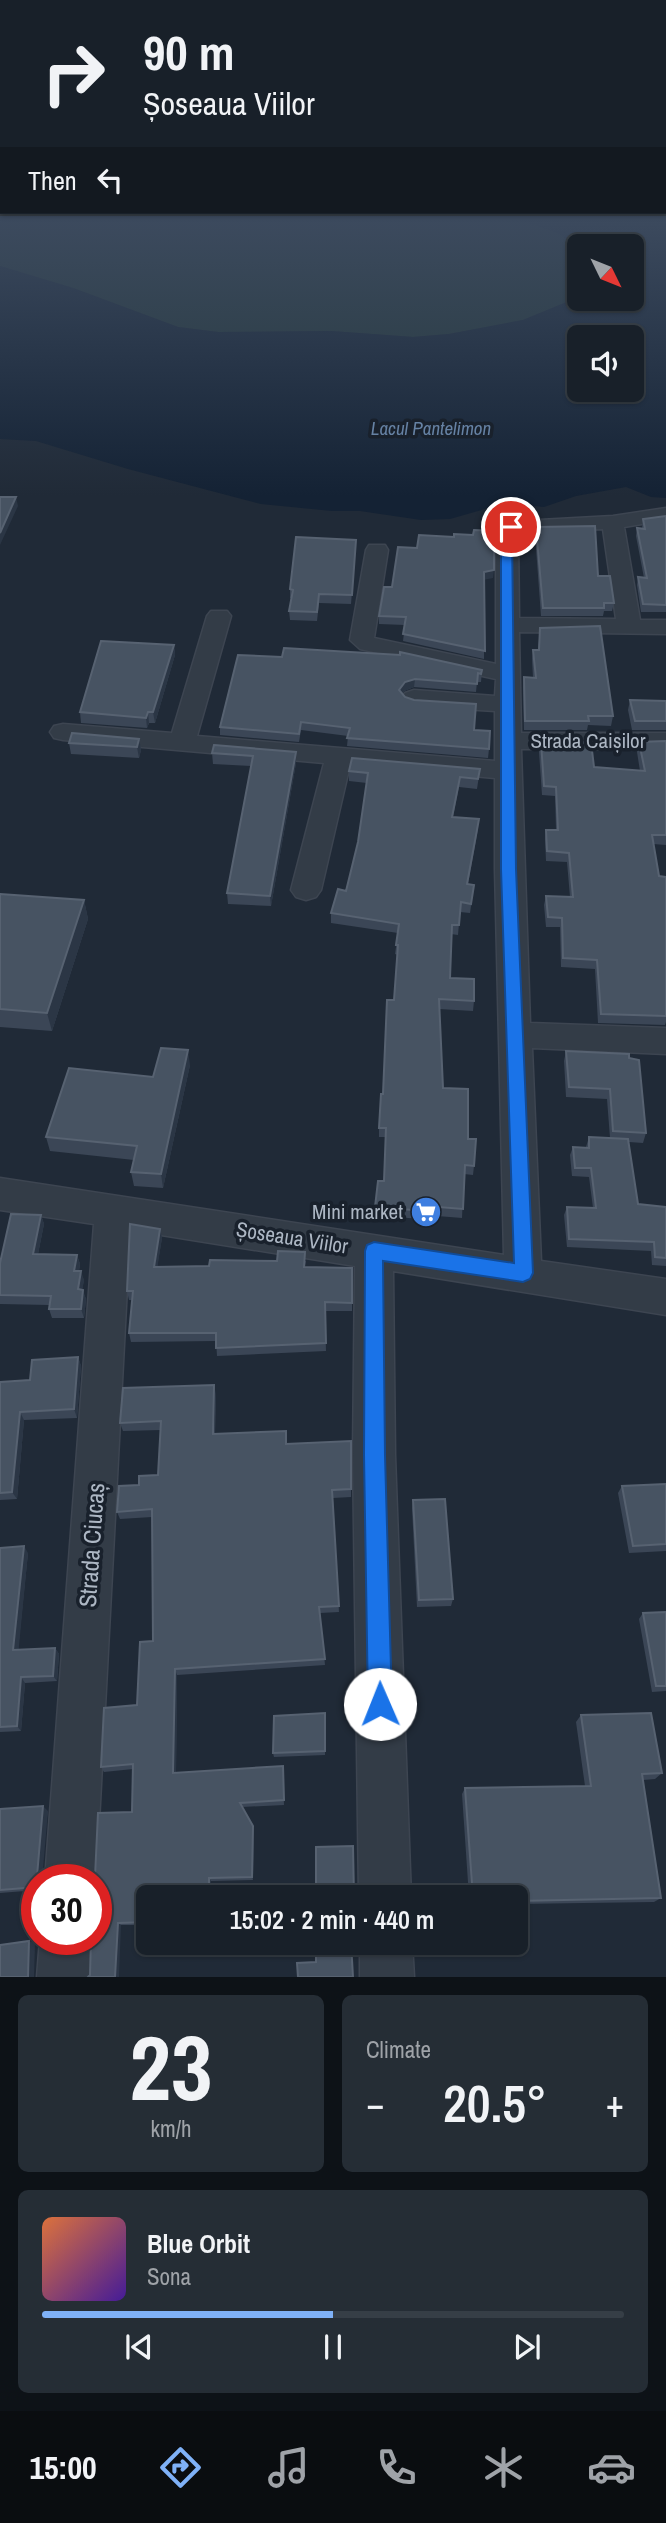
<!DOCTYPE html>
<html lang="en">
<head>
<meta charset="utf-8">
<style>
	body { margin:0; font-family:"Archivo Narrow",sans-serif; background:#252d35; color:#f1f3f6; height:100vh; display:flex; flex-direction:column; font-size:26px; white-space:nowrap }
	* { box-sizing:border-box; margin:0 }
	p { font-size:23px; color:#9fa3a8 }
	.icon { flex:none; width:38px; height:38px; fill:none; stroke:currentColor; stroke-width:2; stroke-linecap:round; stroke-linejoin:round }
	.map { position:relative; height:1977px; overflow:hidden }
	.panel { display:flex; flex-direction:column; gap:18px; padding:18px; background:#0d1217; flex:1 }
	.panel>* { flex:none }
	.banner { position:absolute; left:0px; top:0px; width:667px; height:214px; box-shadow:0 2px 5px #0004,0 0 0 2px #363e46; background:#182029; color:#f1f3f6; overflow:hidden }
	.needle { width:46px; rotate:133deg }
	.buttons { position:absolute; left:567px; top:234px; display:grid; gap:14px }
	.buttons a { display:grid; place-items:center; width:77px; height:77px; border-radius:10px; background:#182029; box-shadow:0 2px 5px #0004,0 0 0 2px #363e46; font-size:35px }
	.speed { position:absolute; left:21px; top:1864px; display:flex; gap:14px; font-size:35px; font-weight:700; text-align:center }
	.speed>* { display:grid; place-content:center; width:91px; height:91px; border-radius:50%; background:#182029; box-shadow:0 2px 5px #0004,0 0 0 2px #363e46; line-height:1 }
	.speed .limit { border:10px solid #d22; background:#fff; color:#111 }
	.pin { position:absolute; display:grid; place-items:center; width:60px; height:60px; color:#fff; margin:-30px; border:4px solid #fff; border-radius:50%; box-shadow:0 2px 7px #0007 }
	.me { position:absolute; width:77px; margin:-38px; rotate:359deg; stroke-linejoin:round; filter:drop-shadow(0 0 5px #0008) }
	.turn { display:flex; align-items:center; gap:24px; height:147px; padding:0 28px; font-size:32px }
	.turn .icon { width:91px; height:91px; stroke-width:2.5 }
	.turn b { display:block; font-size:49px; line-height:60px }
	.then { display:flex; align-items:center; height:66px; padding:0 28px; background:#0003; gap:14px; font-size:26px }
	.big { font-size:52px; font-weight:600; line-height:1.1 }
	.panel .widget { flex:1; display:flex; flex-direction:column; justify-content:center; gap:10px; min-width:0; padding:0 24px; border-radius:10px; background:#252d35 }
	.panel .dial { align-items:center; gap:0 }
	.dial b { font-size:91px; line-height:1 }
	.song { display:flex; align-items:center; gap:21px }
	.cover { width:84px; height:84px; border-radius:10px; background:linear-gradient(135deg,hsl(20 70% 55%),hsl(260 70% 35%)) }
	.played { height:7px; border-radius:4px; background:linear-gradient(90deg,#7fb1f7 50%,#363e46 50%) }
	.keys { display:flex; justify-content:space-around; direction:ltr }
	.heat { display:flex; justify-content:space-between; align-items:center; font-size:38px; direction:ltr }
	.panel .tiles { flex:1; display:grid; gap:18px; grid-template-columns:1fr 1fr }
	.widget:last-child { grid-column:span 2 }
	.trip { position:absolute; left:136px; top:1885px; width:392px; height:70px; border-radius:10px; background:#182029; box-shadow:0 2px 5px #0004,0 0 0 2px #363e46; font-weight:600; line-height:70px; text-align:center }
	.tabs { display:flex; height:112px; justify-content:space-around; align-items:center; background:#0a0d10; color:#9fa3a8 }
	.tabs .icon { width:49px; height:49px }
	.tabs .selected { color:#7fb1f7 }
	.tabs b { font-size:32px; color:#f1f3f6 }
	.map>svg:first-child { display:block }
	.green { fill:#223638 }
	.water { fill:#142234; fill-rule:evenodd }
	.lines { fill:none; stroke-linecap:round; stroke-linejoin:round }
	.minor-casing { stroke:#3d4551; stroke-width:3 }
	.minor { fill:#333c47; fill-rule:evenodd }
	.wall { fill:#3b4656 }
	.shaded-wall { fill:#2b3645 }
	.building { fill:#475362; stroke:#576271; stroke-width:2 }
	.route { fill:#1a73e8; stroke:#114b97; stroke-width:2 }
	.labels { text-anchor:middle; stroke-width:7; stroke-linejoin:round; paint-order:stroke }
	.far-water-label { font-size:19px; font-style:italic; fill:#6682a4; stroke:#19212c }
	.street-label { font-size:21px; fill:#adb7c4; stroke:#19212c }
	.poi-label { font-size:21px; fill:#adb7c4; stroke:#19212c; text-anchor:end }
	.near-street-label { font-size:24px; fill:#adb7c4; stroke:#19212c }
</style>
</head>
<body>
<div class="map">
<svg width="666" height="1977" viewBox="0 0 666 1977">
	<rect width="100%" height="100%" fill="#202a37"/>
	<path class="green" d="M58,219H518L558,233L579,249V297L523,320L449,334L413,337L331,331L218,332L178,327L73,288L0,266V221Z"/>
	<path class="water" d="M518,219H666V498L651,497L626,487L576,496L544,507L506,503L450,519L421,520L360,511H332L261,504L128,469L36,441L0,439V266L73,288L178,327L218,332L331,331L413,337L449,334L523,320L579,297V299H632V247H579V249L558,233ZM579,338H632V390H579Z"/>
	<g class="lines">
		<g class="minor-casing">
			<path id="minor" d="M666,508V520L624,527L640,620H666V634L519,632L521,733H666V749H521L530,1023L666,1028V1054L532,1048L541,1261L666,1279V1315L393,1271L395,1455L411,1897H359L353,1455L355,1266L130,1230L96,1880H45L94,1224L0,1210V1178L504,1255L495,869V778L350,765L321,890L316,897L306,900L296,897L291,890L324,763L63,740L54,738L50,732L54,726L63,724L172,733L207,616L211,611H227L231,616L197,736L495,761V711L414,706L405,703L401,698L405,693L414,690L495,696L496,679L360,649L350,640L366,550L369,545H385L388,550L374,638L496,664V532L503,522L613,516ZM603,529L616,619L519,618L518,533Z
				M40,1939H92L91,1977H37Z
				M360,1942H412L414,1977H360Z"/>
		</g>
		<use href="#minor" class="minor"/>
	</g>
	<path class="wall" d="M666,516V612H641L637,585L638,577L644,578L636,536L637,528H642L643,519Z
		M536,527L598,576L614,603L612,611H604L603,616H541L535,535Z
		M356,540L351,604L319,603L317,621L290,620L289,611L291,598H290V589Z
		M493,578L484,579V659L403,641L405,625L379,624V616L392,587Z
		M540,628L613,716L611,726L588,725L587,730H524L523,687L524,677L533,678L532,659L533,650H538Z
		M174,645L175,655L155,723H149L147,728L81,723L80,712Z
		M238,655L482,670L481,682H477L476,692L414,687L404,691L402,694L405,697L474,730L489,749L488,758L347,746L348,736L301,730L299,742L220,735V727Z
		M630,700L666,701V730H632L628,710Z
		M139,739L141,750L139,758L71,754L69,743Z
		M666,741V845L653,844L659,876L666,877V1022L665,1025L598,1023L595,969L561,967L560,927H546L544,905L546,896L570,897L567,862L546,861L545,839L546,830H556L555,796L542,795L539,752L541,742L594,767L640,771L637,752L639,742Z
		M296,752V763L271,906L228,904L227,893L251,766L213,764L212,753Z
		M480,769L477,789L459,787L453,817L478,829L468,884L474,885L470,913L460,912L458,935L451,934L450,978L474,1001L473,1011L439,1009L443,1088L468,1139L474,1166L473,1175L464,1174L462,1218L425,1215V1219L375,1216L378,1181H384L386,1137H379V1128L394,1000L398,955L395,954L398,933L331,923V913L346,891L358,842L367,783L349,781V771Z
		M0,894L84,900L88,919L52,1031L0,1027Z
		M566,1051L629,1054L646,1133L643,1143L629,1142L638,1204L666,1207V1266L652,1265L651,1251L567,1247L564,1215L567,1207L593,1208L589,1177L572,1176L570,1155L573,1147H586L589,1137L610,1138L607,1099L566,1097L564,1061Z
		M190,1065L163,1188L134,1186L131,1172L134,1160L50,1151L46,1137L153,1077Z
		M41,1215L44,1224L38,1254L77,1255L80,1264L79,1271L84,1280L82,1290L86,1299L84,1318H52L49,1309V1305L0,1304V1263Z
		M160,1229L162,1238L157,1267L209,1266L306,1261L305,1267L352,1268V1311H325L326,1351L217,1356L216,1341L131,1342L129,1333L132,1300H129L127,1291Z
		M78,1357L81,1366L77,1418L24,1420L17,1499L0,1500V1382L30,1380Z
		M216,1394L215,1434L287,1444L351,1441V1497L333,1498L339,1612L320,1613L325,1665L177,1675L176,1773L283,1766L284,1805L242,1807L254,1830L253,1880L211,1881V1897H149V1925H121L90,1975L95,1877L132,1812L133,1769L104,1772L101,1767L137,1705L153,1641L152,1517L120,1519L117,1512L139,1485L158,1475L161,1430L123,1431L120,1423Z
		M666,1484V1551L629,1553L618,1493L622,1486Z
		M413,1500L453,1599L451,1606L417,1607L412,1508Z
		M0,1548L28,1553L18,1650L55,1648L59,1654L57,1681L25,1683L21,1731L0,1732Z
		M666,1612V1691L652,1692L639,1619L643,1613Z
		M325,1713V1755L274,1757L273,1753Z
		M581,1715L662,1773L655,1779L643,1780L661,1898L654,1902L516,1904V1897H469L462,1794L465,1788L585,1786L576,1722Z
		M0,1809L48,1811L37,1880V1890L0,1893Z"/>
	<path class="shaded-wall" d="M16,497L18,506L0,545V533Z
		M494,570L493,578L483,580L484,572Z
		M174,645L175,655L155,723L153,712Z
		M415,679L414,687L404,691L398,698L399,690L405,682Z
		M148,712L149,723L147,728L146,718Z
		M139,739L141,750L139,758L137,747Z
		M296,752V763L271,906L270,896Z
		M84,900L88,919L52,1031L47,1013Z
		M188,1050L190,1065L163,1188L161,1174Z
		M41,1215L44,1224L36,1264L33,1254Z
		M160,1229L162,1238L156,1276L154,1267Z
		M77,1255L80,1264L77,1281L74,1271Z
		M81,1271L84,1280L81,1299L78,1289Z
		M83,1290L86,1299L84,1318L81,1309Z
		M78,1357L81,1366L77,1418L74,1409Z
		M214,1385L216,1394L214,1442L213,1434Z
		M20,1412L24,1420L17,1499L12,1492Z
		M24,1546L28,1553L18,1656L13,1650Z
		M55,1648L59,1654L57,1681L53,1676Z
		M175,1669L177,1675L176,1777L173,1773Z
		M21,1677L25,1683L21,1731L17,1726Z
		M43,1806L48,1811L42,1880H41L37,1876Z
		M253,1826L254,1830L253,1880L252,1877Z
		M209,1878L211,1881V1897H209Z
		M118,1923L121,1925L119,1977H115Z
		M29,1941L35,1943L34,1977H28Z"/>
	<path class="building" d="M0,497H16L0,533Z
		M666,516V605L643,604L638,577L647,578L637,528L645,529L643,519Z
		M595,526L598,576H610L614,603H604V608H543L536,527Z
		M474,530L494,531V570L484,572L485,651L403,634L406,617L379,616L384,587H392L398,547L417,548L419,535L454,537V534L473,535Z
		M296,537L356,540L352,595L319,594L317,612L289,611L293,590L290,589Z
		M600,626L613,716H588L589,721H525L524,677L536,678L533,650H539L540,628Z
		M101,641L174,645L153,712H148L146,718L80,712Z
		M284,648L400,655V652L482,670L481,674L478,673L477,684L415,679L405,682L399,690L405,697L414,700L476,704L474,730L490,731L489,749L347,738L350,728L301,722L299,734L220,727L238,655L282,657Z
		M630,700L666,701V721H635Z
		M72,733L139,739L137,747L69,743Z
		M666,741V835H652L659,876L666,877V1016L601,1014L597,960L563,958L562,918L548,917L546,896L573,897L569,853L547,851L546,830H558L556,787L544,786L541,742H591L594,767L645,771L639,742Z
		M214,745L296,752L270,896L227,893L253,756L212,753Z
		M352,758L480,769L478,779L460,777L452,817L479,819L467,884L474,885L471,904L461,902L459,925H452L450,978L474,979V1001L439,999L443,1088L468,1089V1139H476L474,1166L465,1165L463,1209L426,1206V1211L375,1207L378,1181H384L386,1128H379L381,1094H383L387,1000H394L398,945H396L399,924L331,913L338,889L346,891L358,842L368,773L349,771Z
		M0,894L84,900L47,1013L0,1009Z
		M161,1048L188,1050L161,1174L131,1172L137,1146L46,1137L69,1068L153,1077Z
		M566,1051L629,1054V1058L639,1060L646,1133L613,1131L610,1089L569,1087Z
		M589,1137L628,1139L638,1204L666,1207V1258L655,1257L654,1242L569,1239L567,1207L596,1208L591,1168H575L573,1147L589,1148Z
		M11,1214L41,1215L33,1254L77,1255L74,1271H81L78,1289L83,1290L81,1309H49L51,1296L0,1295V1263Z
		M130,1224L160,1229L154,1267L209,1266L210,1260L277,1261L278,1251L305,1252L304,1267L352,1268V1303L325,1302L326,1343L216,1348V1333H129L133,1291H127Z
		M78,1357L74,1409L20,1412L12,1492L0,1493V1382L30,1380L32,1360Z
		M214,1385L213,1434L286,1431V1444L351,1441V1489L332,1490L339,1606L319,1607L325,1659L175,1669L173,1773L283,1766L284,1800L240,1803L253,1826L252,1877L209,1878V1897H149V1922L118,1923L115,1977H88L90,1975L91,1939H96V1880H82L95,1877L98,1813L132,1812L133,1764L101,1767L104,1708L137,1705L140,1642L153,1641L152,1509L117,1512L119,1486L139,1485V1476L158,1475L161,1421L120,1423L123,1388Z
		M666,1484V1544L633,1546L622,1486Z
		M445,1499L453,1599L419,1600L413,1500Z
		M24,1546L13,1650L55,1648L53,1676L21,1677L17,1726L0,1727V1548Z
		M666,1612V1686H656L643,1613Z
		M325,1713V1751L273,1753L274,1716Z
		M651,1713L662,1773L642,1774L661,1898L516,1901V1897H473L465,1788L591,1786L581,1715Z
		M43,1806L37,1876L41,1880H37V1887L0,1890V1809Z
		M353,1846L354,1897H316V1847Z
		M29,1941L28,1977H0V1945Z
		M316,1942H351L353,1977H298L297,1963L316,1962Z"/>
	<linearGradient id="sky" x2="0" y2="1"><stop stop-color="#12171e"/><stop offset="0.44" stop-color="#3c4a5e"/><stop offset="1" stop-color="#3c4a5e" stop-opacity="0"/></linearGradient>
	<rect width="666" height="496" fill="url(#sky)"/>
	<path class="route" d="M511,524L517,527L512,533L516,869L533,1273L530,1279L523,1282L383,1261L385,1455L392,1704L389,1712L380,1716L372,1712L368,1704L364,1455L365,1251L367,1245L374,1242L514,1263L501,869V532Z"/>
	<defs>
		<g id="supermarket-disc" transform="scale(1.575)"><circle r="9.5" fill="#3f7fe0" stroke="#19212c"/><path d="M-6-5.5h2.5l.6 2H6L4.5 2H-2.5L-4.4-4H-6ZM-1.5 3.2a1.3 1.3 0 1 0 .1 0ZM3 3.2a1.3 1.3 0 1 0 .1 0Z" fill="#fff"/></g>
	</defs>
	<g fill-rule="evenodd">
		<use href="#supermarket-disc" x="426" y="1212"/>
	</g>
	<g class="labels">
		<g class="far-water-label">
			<text x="431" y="435">Lacul Pantelimon</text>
		</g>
		<g class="street-label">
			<text x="588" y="748">Strada Caișilor</text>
			<text transform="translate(292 1238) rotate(9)" y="7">Șoseaua Viilor</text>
		</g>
		<g class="poi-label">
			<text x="403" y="1219">Mini market</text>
		</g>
		<g class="near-street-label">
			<text transform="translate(92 1545) rotate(-86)" y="8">Strada Ciucaș</text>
		</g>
	</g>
</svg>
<div class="buttons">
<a><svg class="needle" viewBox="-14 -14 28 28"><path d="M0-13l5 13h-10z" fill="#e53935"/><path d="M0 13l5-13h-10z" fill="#9fa3a8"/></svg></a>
<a><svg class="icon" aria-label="sound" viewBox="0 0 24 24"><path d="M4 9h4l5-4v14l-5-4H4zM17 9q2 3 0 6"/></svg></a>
</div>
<div class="speed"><div class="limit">30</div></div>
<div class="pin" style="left:511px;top:527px;background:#d93025"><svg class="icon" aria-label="arrive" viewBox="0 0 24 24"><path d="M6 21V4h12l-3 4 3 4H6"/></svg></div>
<svg class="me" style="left:380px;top:1704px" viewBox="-20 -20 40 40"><circle r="19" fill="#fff"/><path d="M0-13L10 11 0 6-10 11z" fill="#1a73e8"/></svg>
<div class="trip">15:02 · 2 min · 440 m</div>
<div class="banner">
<div class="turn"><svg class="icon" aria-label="right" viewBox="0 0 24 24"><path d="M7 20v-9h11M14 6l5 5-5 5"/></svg><div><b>90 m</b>Șoseaua Viilor</div></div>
<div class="then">Then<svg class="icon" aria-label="left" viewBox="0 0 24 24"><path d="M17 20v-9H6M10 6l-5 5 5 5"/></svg></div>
</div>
</div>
<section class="panel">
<div class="tiles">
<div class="widget dial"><b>23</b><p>km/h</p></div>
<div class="widget"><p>Climate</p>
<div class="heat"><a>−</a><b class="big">20.5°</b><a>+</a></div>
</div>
<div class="widget">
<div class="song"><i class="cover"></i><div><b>Blue Orbit</b><p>Sona</p></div></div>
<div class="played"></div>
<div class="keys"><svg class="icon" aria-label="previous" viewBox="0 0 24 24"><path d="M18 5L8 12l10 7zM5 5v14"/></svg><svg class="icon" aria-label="pause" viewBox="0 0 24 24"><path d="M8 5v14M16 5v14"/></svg><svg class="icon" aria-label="next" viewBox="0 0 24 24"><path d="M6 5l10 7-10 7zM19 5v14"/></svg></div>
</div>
</div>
</section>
<nav class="tabs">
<b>15:00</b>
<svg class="icon selected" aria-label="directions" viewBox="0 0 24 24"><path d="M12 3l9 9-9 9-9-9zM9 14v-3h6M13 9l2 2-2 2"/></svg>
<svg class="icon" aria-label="music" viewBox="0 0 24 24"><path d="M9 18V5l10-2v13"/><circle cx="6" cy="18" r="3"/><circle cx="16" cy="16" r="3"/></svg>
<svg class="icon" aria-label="phone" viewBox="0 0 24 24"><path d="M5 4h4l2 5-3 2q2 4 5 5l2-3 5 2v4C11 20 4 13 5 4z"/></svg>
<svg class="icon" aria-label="climate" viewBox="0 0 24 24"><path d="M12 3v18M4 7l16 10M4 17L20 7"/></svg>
<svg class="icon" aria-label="car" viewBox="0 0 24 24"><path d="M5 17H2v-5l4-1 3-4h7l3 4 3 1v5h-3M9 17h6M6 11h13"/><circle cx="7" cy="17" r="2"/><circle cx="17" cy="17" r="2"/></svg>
</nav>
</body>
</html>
